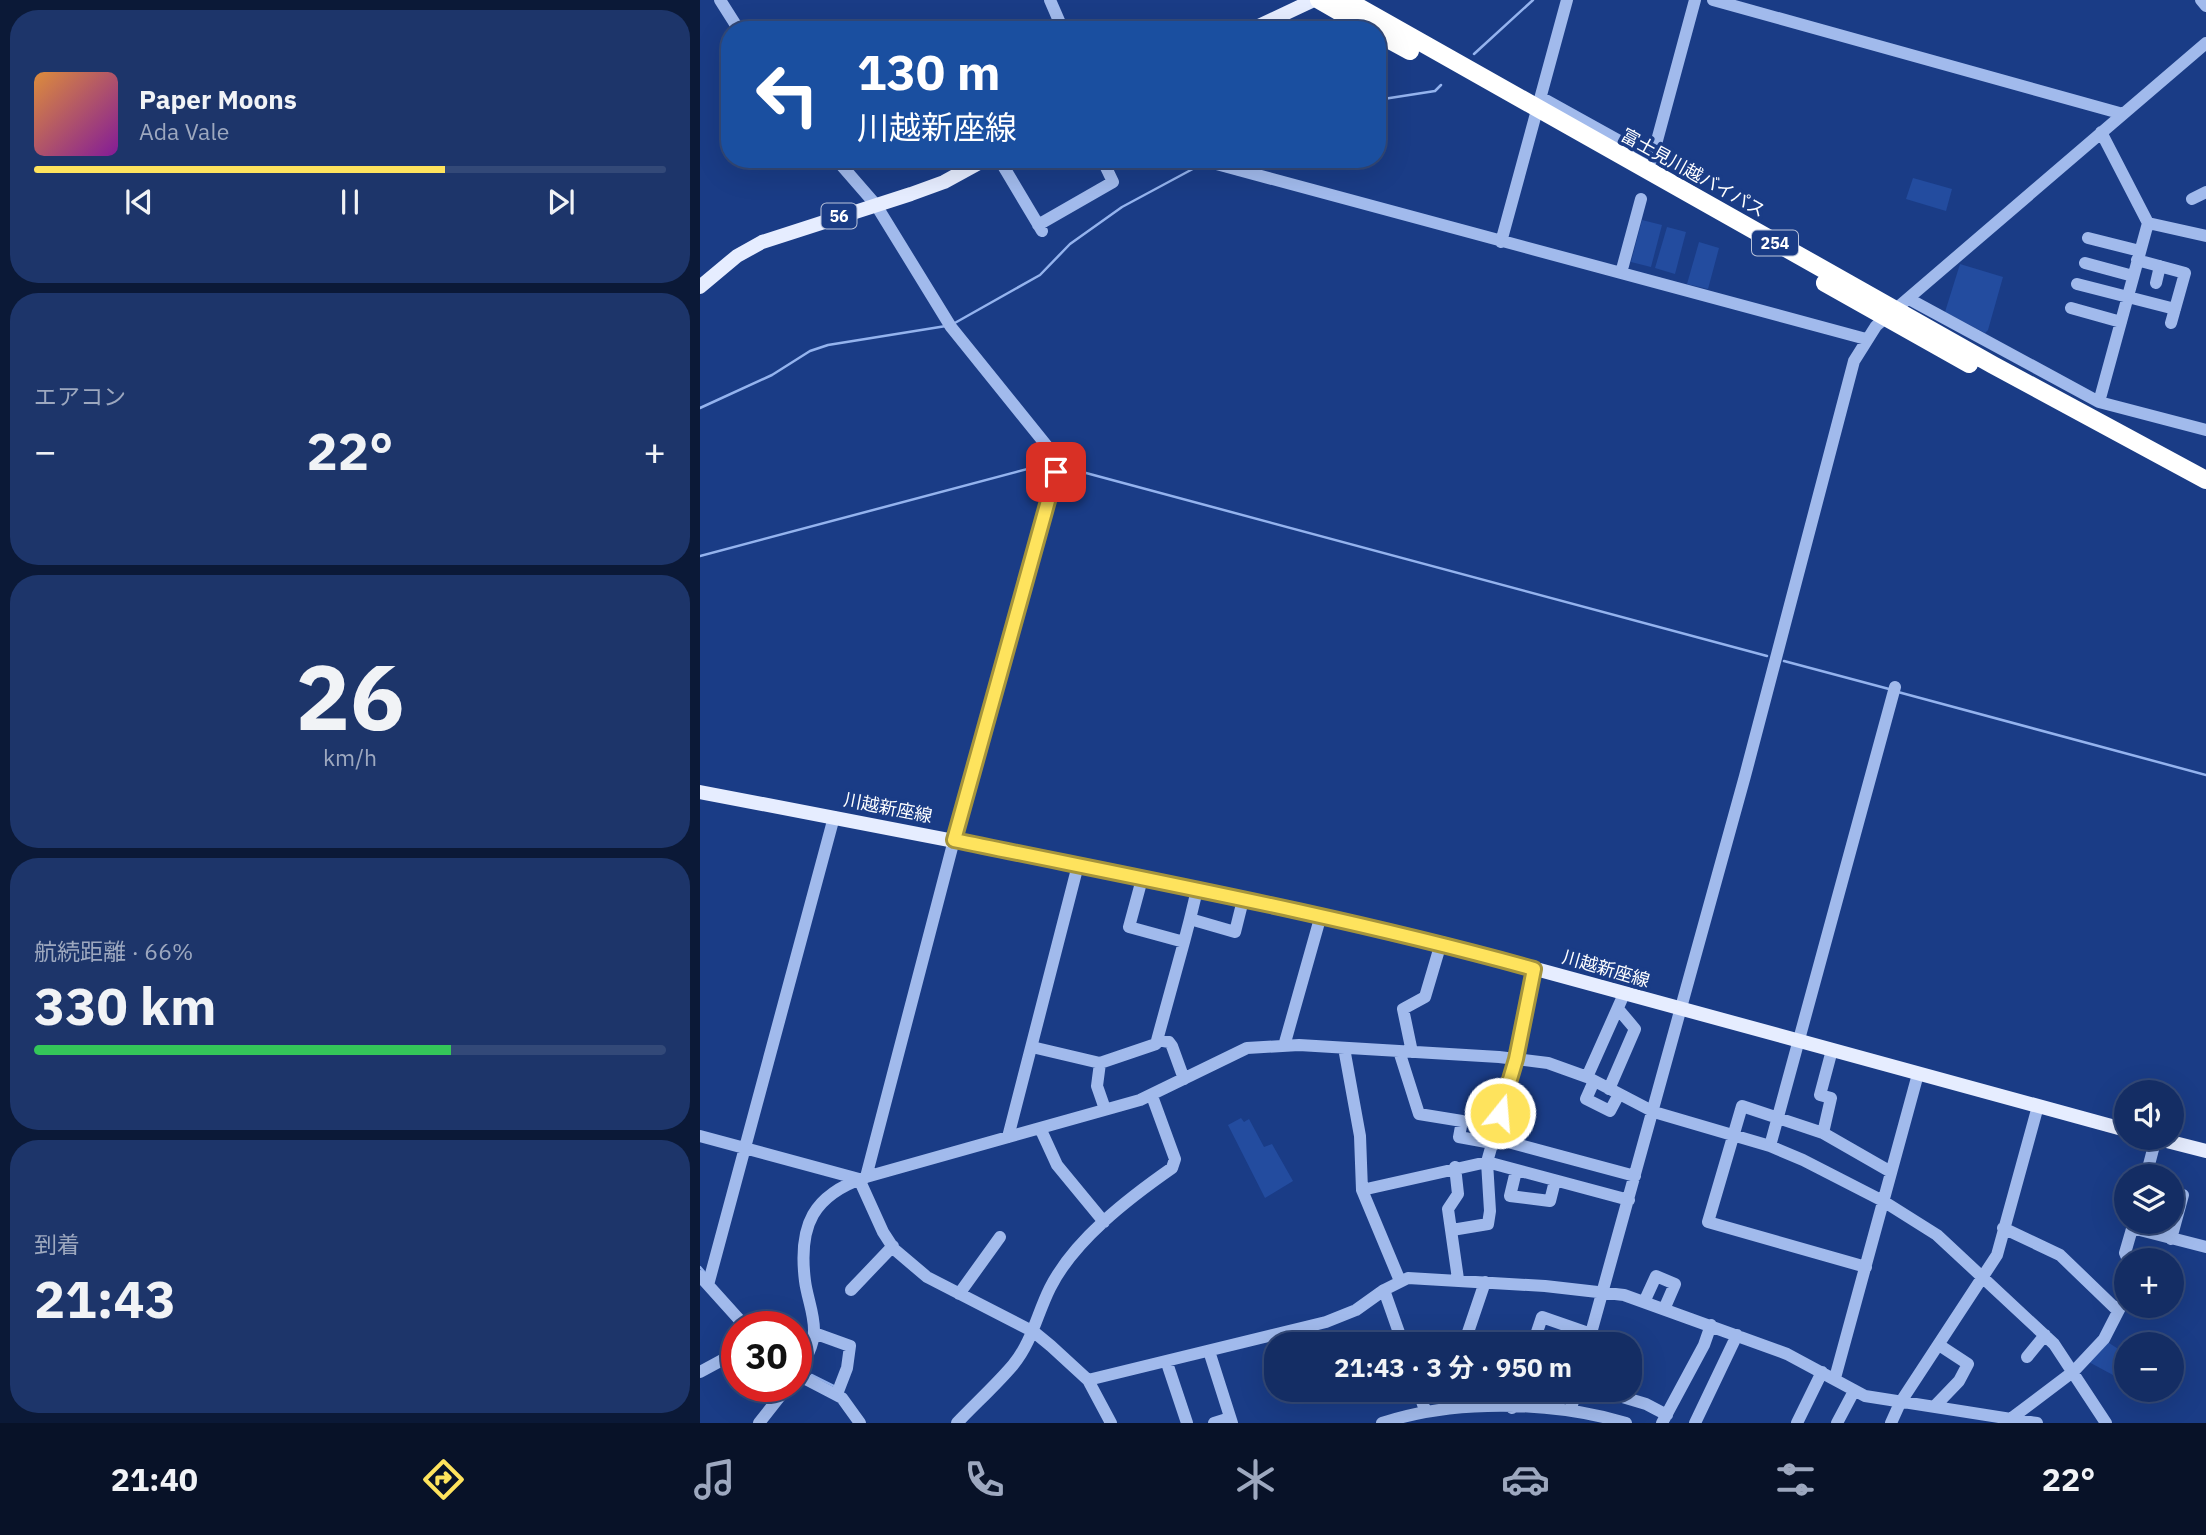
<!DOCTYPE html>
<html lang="ja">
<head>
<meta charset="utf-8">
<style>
	body { margin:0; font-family:"IBM Plex Sans","Noto Sans JP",sans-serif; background:#1d356a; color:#f1f3f6; height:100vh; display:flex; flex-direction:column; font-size:26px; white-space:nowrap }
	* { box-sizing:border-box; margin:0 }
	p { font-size:23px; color:#9da8bf }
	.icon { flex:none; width:38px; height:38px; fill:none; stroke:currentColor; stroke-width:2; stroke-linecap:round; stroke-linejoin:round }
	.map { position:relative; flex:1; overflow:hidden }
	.side { display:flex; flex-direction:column; gap:10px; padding:10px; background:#0b1937; width:700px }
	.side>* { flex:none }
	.guide { position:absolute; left:21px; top:21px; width:665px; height:147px; border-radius:28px; box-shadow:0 7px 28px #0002,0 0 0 2px #334978; background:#1a4fa0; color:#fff; overflow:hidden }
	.fabs { position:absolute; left:1414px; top:1080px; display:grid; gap:14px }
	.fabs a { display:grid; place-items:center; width:70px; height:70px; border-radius:50%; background:#142d64; box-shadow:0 7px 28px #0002,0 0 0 2px #334978; font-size:35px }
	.speed { position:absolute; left:21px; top:1311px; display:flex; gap:14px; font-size:35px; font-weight:700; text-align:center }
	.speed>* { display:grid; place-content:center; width:91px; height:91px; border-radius:50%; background:#142d64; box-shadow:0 7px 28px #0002,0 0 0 2px #334978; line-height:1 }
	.speed .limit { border:10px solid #d22; background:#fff; color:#111 }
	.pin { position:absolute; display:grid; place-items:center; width:60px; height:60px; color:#fff; margin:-30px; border-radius:14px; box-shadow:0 4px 10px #0006 }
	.me { position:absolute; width:77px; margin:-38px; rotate:17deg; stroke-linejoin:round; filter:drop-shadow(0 0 5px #0008) }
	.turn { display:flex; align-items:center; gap:24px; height:147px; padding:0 21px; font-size:32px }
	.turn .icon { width:91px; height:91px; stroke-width:2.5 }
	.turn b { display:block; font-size:49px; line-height:60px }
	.big { font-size:52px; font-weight:700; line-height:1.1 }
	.side .card { flex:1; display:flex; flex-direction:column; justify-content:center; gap:10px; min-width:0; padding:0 24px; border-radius:28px; background:#1d356a }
	.side .dial { align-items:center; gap:0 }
	.dial b { font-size:91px; line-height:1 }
	.song { display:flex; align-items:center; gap:21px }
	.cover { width:84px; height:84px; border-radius:10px; background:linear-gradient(135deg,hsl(30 70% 55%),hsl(290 70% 35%)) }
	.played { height:7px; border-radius:4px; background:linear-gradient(90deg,#fee35d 65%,#334978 65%) }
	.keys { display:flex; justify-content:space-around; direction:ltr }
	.heat { display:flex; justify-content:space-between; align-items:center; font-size:38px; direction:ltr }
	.charge { height:10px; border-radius:5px; background:linear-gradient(90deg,#34c759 66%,#334978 0) }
	.trip { position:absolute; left:564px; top:1332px; width:378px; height:70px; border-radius:28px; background:#142d64; box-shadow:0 7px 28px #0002,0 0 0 2px #334978; font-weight:700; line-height:70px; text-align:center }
	.tab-bar { display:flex; height:112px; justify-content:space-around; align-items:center; background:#081228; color:#9da8bf }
	.tab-bar .icon { width:49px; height:49px }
	.tab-bar .current { color:#fee35d }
	.tab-bar b { font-size:32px; color:#f1f3f6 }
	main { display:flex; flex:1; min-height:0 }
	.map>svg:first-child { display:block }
	.green { fill:#234c9f }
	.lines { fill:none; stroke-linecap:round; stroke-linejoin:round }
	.stream { stroke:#94b3ee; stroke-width:2.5 }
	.minor { stroke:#a1baec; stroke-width:12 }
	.major { stroke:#e6edff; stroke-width:14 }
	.highway { stroke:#fff; stroke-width:18 }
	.route-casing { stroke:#a5943c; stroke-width:18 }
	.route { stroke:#fee35d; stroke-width:12 }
	.labels { text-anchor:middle; stroke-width:7; stroke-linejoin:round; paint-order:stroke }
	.shield { fill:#1a3c86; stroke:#bac4db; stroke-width:2 }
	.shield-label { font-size:16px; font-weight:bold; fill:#fff }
	.street-label { font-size:18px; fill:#fff; stroke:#1a3c86 }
</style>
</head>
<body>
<main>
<section class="side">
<div class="card">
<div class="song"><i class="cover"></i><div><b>Paper Moons</b><p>Ada Vale</p></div></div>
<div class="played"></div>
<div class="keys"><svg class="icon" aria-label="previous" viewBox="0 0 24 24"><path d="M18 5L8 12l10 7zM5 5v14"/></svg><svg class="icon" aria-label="pause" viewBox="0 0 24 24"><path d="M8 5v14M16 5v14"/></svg><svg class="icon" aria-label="next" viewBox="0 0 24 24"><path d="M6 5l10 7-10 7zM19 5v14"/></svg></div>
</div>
<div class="card"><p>エアコン</p>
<div class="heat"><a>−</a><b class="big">22°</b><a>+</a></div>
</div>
<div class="card dial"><b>26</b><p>km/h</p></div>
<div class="card"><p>航続距離 · 66%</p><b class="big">330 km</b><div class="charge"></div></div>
<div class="card"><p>到着</p><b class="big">21:43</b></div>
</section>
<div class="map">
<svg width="1506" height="1423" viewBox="0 0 1506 1423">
	<rect width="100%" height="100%" fill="#1a3c86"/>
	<path class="green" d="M1213,178L1252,189L1246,211L1206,199Z
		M942,220L962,225L951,267L931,262Z
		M967,227L986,232L975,274L955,268Z
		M999,242L1019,248L1008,289L987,284Z
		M1260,264L1303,277L1288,330L1285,333L1245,312Z
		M541,1118L544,1122L549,1119L564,1147L572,1144L593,1181L565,1198L528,1125Z
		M1406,1341L1426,1354V1382L1387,1361Z"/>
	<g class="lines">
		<path class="stream" d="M774,54L833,0
			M677,100L735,91L741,85
			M253,324L340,275L370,244L422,207L502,164
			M0,408L72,375L110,351L128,345L246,326
			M360,466L1067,656
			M0,556L350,463
			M1084,661L1189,689
			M1198,692L1506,775
			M0,1267L6,1274
			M112,1375L134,1386"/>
		<path class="minor" d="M20,0L39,30
			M350,0L363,30
			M1013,0L1423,114
			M1501,0L1506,6
			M842,98L952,159L995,0
			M1401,132L1448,223L1506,236
			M136,159L176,205L251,327L351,451L357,468L254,840L166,1177
			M299,159L342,231
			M498,159L1166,339
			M1492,199L1506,192
			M1448,223L1399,402L1506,430
			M338,225L413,182L402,159
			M1388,238L1440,251
			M801,242L867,0
			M1437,260L1485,273L1471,323
			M1385,263L1433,276
			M921,273L941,199
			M1456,283L1460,266
			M1377,284L1475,309
			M1209,299L1399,402
			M1371,308L1421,322
			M442,879L429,927L484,942L490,919L535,932L543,900
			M490,919L497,890
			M834,969L816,1059L787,1162L929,1200
			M458,1040L469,1042L472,1046L484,1079
			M584,1046L621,915
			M332,1047L400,1063L456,1044L484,942
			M644,1048L660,1136L662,1190L700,1281
			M699,1051L719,1114L762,1121L759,1137L792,1143
			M712,1052L703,1009L725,997L741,943
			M400,1063L397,1086L405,1109
			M887,1077L924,994
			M894,1081L886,1099L910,1111L919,1094
			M909,1089L935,1029L919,1010
			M340,1128L357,1165L404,1222
			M1123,1133L1131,1098L1120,1095L1132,1050
			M0,1136L159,1179L183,1232L194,1249L227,1277L334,1332L351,1346L388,1380L411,1423
			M308,1137L378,865
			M793,1138L935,1176
			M1070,1146L1195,687
			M755,1167L758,1194L748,1209L758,1279
			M816,1171L810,1196L850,1201L855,1181
			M1446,1176L1456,1138
			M662,1190L787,1162L790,1211L788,1224L752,1230
			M1303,1228L1360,1255L1417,1310
			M1432,1228L1506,1247
			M1471,1239L1483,1195L1472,1192
			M1428,1260L1425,1253L1434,1222
			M1166,1267L1008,1222L1042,1106L1123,1133L1191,1172
			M0,1276L45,1326
			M8,1285L134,817
			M151,1290L193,1246
			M684,1290L703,1344
			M259,1294L300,1237
			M945,1300L956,1276L975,1284L965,1307
			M114,1333L150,1346L147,1368L137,1394
			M764,1344L785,1282
			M833,1344L842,1317L891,1334
			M888,1344L1045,776L1154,361L1176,326L1506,43
			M509,1351L532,1423
			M1327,1357L1345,1335
			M467,1363L487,1423
			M0,1372L37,1352
			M96,1374C105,1361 114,1346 114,1330C114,1313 107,1297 105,1281C98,1225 113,1195 166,1177L440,1100L547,1048L599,1045L799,1057L848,1063L887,1077L954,1112L1070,1146L1103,1160L1183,1201L1237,1235L1354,1344L1406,1423
			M96,1374L142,1398L160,1423
			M1135,1378L1218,1074
			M388,1380L626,1322L656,1310L684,1290L708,1278L845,1286L924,1295L1087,1354L1165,1396L1337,1423
			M718,1390L725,1410
			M899,1390L946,1404L967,1415
			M1234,1407L1259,1381L1268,1364L1239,1345
			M812,1408L817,1390
			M746,1409L751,1390
			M871,1409L876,1390
			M1313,1417L1374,1371L1404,1339L1426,1296
			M59,1423L88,1386
			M257,1423C275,1404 296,1385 313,1365C332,1342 337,1314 350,1288C374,1240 429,1198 472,1168L475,1159L452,1096
			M514,1423L530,1418
			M682,1423C755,1399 852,1401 926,1423
			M962,1423L1004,1345L1011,1325
			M995,1423L1037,1335
			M1097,1423L1122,1372
			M1137,1423L1154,1391
			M1191,1423L1200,1403L1297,1255L1338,1106"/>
		<path class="major" d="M550,30L614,0
			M0,287L37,256L62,242L211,194L244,182L286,159
			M0,792L378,865L741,943L1426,1130
			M1455,1138L1506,1151"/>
		<path class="highway" d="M619,0L671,30
			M646,0L1293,365L1506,480
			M677,33L710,51
			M1125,283L1269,364"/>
	</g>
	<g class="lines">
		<g class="route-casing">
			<path id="route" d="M356,472L254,840C448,880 643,916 834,969L816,1059L800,1113"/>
		</g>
		<use href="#route" class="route"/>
	</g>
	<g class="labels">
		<g class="shield">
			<rect x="121.5" y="203.5" width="35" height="25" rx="5"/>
			<rect x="1052" y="230.5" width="46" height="25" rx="5"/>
		</g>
		<g class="shield-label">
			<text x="139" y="222">56</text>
			<text x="1075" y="249">254</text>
		</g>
		<g class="street-label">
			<text transform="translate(993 173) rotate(29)" y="6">富士見川越バイパス</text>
			<text transform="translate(188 808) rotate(11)" y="6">川越新座線</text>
			<text transform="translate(906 969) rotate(16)" y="6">川越新座線</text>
		</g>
	</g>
</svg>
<div class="fabs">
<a><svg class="icon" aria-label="sound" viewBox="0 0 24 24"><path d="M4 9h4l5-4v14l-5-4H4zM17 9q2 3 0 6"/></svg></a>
<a><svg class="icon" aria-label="layers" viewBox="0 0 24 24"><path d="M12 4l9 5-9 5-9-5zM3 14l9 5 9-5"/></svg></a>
<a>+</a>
<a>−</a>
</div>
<div class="speed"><div class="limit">30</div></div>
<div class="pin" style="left:356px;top:472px;background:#d93025"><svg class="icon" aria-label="arrive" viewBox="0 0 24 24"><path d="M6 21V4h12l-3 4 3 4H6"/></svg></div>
<svg class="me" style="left:800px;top:1113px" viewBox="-20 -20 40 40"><circle r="17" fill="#fee35d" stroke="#fff" stroke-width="3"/><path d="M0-11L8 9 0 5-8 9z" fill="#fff"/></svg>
<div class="trip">21:43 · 3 分 · 950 m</div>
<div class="guide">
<div class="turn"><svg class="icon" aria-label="left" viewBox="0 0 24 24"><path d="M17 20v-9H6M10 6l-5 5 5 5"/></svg><div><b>130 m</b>川越新座線</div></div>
</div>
</div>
</main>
<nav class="tab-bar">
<b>21:40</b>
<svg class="icon current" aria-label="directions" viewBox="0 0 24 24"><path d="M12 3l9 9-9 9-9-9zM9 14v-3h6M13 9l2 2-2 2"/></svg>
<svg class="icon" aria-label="music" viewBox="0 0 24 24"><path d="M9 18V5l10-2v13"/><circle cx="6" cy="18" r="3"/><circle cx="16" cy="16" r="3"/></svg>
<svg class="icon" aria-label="phone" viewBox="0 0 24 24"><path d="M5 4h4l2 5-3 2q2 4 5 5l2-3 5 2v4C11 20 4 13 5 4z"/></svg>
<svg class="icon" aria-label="climate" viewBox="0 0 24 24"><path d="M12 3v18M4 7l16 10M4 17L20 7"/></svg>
<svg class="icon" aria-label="car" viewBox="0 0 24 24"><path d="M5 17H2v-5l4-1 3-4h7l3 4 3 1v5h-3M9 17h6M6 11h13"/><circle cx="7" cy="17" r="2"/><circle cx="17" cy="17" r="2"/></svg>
<svg class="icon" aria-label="filters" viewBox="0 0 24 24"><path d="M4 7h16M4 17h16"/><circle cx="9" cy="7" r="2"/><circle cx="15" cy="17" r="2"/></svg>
<b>22°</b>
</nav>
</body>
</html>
